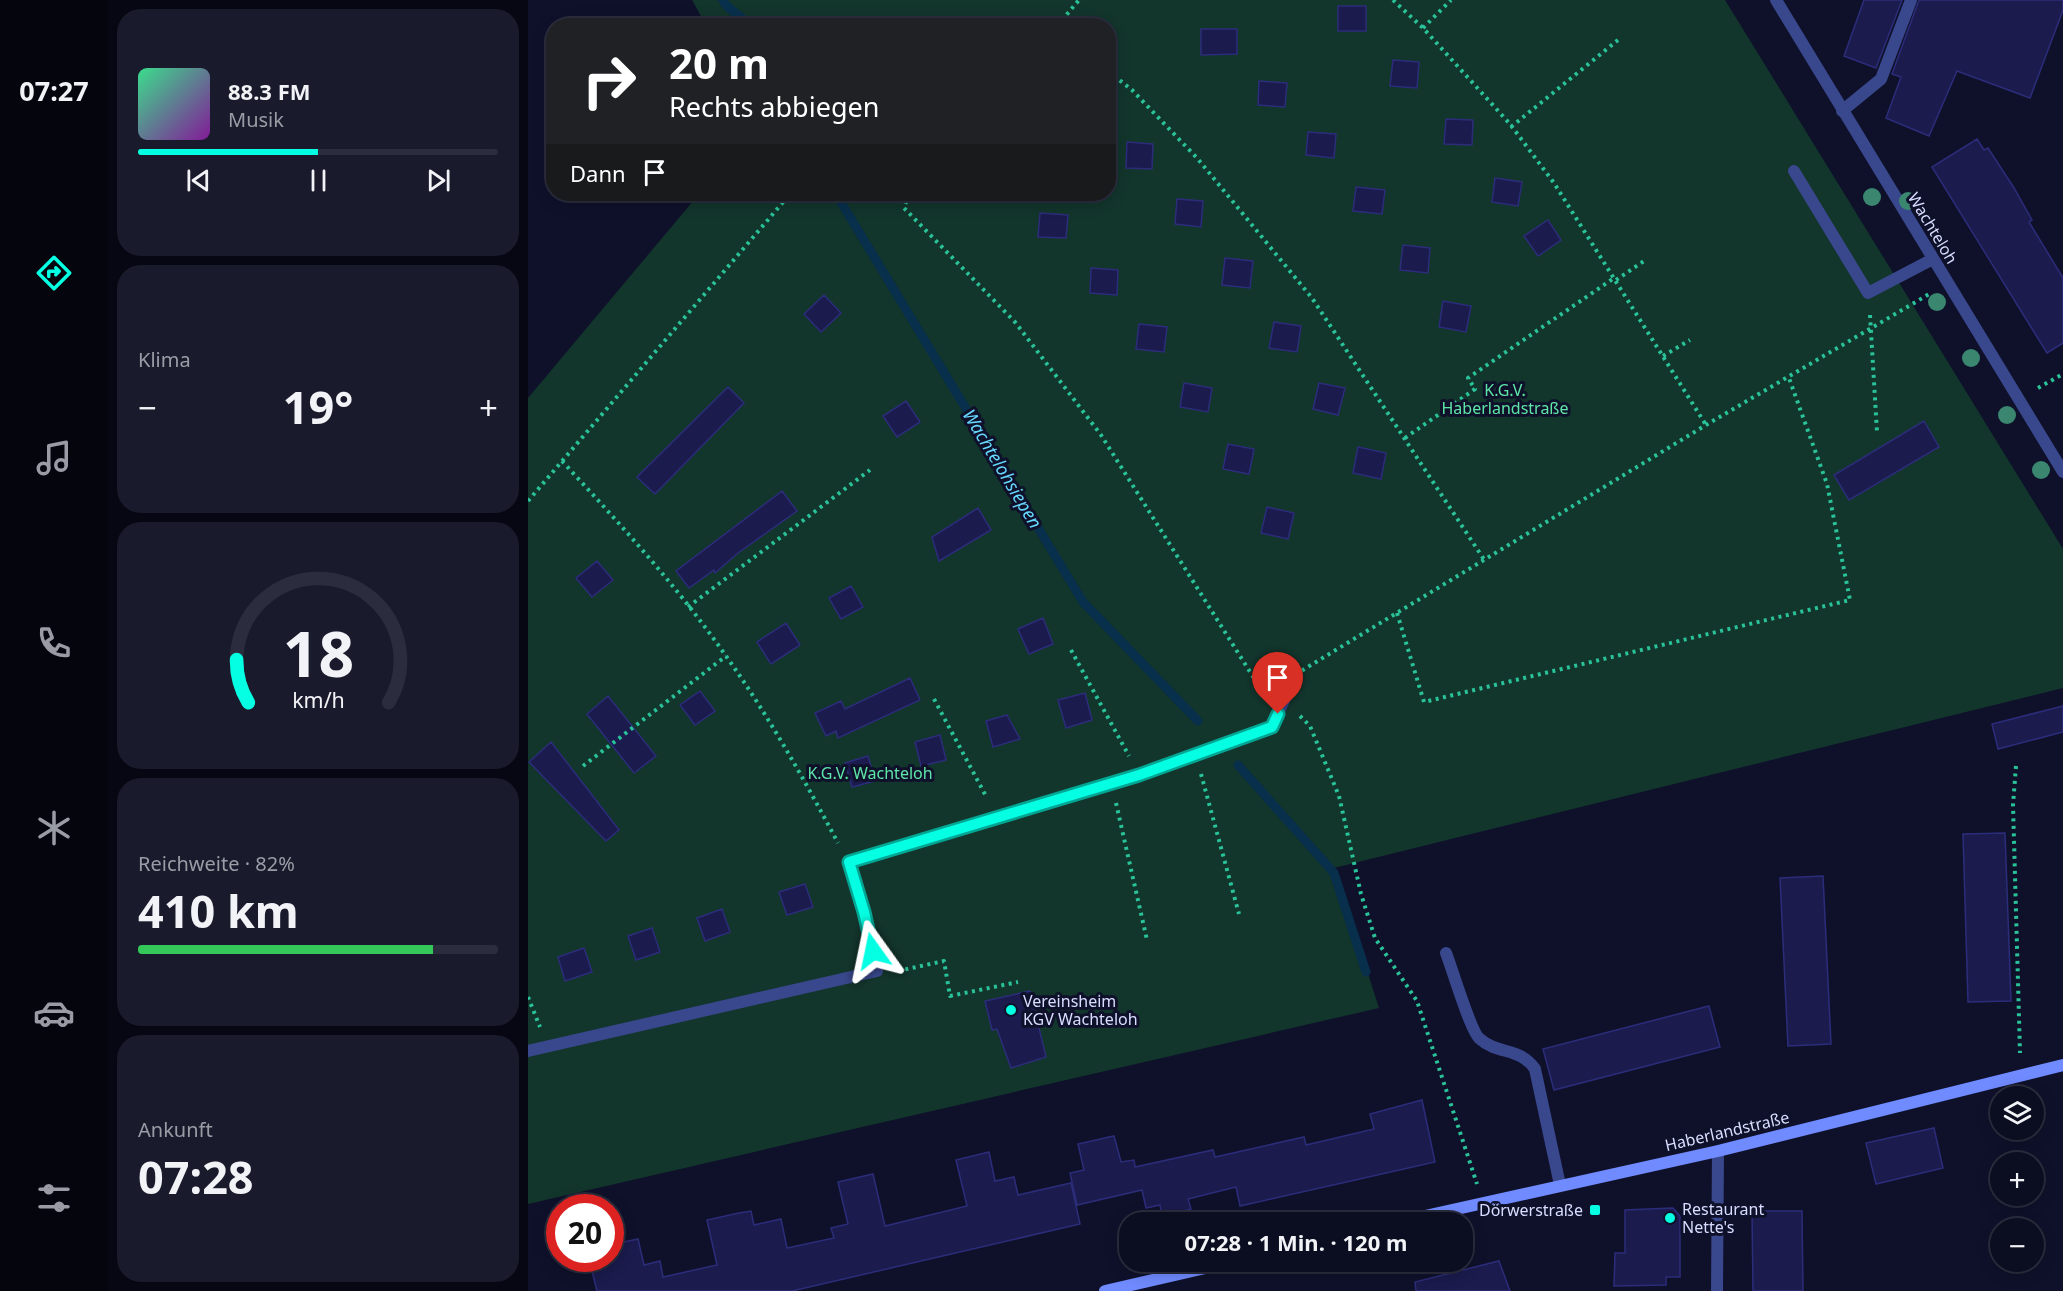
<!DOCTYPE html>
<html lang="de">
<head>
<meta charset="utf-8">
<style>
	body { margin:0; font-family:"Noto Sans",sans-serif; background:#191b2d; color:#f1f3f6; height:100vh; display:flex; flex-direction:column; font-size:22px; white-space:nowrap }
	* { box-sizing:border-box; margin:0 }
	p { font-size:20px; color:#9a9ca5 }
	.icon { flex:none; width:33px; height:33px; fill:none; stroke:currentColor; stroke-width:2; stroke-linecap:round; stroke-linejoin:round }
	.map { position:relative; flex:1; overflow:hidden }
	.details { display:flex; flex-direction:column; gap:9px; padding:9px; background:#060712; width:420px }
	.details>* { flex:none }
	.top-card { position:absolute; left:18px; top:18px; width:570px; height:183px; border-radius:24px; box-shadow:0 3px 15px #0003,0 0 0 2px #2b2d3e; background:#202124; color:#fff; overflow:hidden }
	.controls { position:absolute; left:1462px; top:1086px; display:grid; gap:12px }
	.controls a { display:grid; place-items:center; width:54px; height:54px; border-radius:50%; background:#0b0d20; box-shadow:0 3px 15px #0003,0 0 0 2px #2b2d3e; font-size:30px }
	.speed { position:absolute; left:18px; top:1194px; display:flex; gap:12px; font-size:30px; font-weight:700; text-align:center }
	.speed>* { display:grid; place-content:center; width:78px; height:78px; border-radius:50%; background:#0b0d20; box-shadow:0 3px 15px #0003,0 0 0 2px #2b2d3e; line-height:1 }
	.speed .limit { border:9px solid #d22; background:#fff; color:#111 }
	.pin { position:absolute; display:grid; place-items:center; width:51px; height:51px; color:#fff; margin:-62px -26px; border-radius:50% 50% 50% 0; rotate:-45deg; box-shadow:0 0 6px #0007 }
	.pin .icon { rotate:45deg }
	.me { position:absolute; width:66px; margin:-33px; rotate:348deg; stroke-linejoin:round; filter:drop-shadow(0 0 4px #0008) }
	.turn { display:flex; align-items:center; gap:21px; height:126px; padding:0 24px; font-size:27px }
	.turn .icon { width:78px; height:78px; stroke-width:2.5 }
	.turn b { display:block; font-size:42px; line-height:51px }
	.then { display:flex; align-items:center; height:57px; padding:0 24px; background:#0003; gap:12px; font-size:22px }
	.big { font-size:45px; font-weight:700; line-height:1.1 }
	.details .tile { flex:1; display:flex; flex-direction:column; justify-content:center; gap:9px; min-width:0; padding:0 21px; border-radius:24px; background:#191b2d }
	.details .dial { align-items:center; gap:0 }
	.dial svg { height:156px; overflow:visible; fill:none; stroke:#2b2d3e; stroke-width:7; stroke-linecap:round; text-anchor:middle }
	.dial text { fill:#f1f3f6; stroke:none }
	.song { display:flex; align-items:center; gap:18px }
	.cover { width:72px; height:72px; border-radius:9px; background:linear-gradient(135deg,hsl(150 70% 55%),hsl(290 70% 35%)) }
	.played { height:6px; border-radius:3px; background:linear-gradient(90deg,#05ffe3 50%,#2b2d3e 50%) }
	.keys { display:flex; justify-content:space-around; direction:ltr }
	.heat { display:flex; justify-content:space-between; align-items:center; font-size:33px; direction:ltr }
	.charge { height:9px; border-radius:4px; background:linear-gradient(90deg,#34c759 82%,#2b2d3e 0) }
	.trip { position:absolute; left:591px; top:1212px; width:354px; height:60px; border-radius:24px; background:#0b0d20; box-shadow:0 3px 15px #0003,0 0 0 2px #2b2d3e; font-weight:700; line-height:60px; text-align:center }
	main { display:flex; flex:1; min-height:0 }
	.tabs { display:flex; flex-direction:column; width:108px; justify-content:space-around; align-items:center; background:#04050d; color:#9a9ca5 }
	.tabs .icon { width:42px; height:42px }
	.tabs .active { color:#05ffe3 }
	.tabs b { font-size:27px; color:#f1f3f6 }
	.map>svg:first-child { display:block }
	.green { fill:#12352c }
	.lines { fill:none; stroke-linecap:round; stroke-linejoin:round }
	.stream { stroke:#082f4b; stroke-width:9 }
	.building { fill:#1b1b4d; stroke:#2c2d7a; stroke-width:1.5 }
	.path { stroke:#2ac298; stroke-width:4; stroke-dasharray:3 4.5; stroke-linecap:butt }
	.lane { stroke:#39478c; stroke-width:12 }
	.street { stroke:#39478c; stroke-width:12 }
	.secondary { stroke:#708bff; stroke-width:12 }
	.tree { fill:#3a866f }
	.route-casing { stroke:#03a694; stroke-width:15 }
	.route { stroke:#05ffe3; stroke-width:10 }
	.poi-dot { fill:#05ffe3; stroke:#0f112b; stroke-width:2 }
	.labels { text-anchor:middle; stroke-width:6; stroke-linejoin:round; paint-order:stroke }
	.street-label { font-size:16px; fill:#d9ddff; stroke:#0f112b }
	.park-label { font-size:16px; fill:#5ee6a7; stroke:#0f112b }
	.poi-label { font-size:16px; fill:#d9ddff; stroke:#0f112b; text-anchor:start }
	.water-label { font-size:18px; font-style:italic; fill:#67d9ff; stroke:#0f112b }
</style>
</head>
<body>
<main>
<nav class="tabs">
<b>07:27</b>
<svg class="icon active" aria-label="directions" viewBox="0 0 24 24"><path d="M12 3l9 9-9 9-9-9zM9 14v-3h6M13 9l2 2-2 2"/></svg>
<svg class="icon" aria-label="music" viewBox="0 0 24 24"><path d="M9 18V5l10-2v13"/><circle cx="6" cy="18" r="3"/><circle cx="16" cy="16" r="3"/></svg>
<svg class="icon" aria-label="phone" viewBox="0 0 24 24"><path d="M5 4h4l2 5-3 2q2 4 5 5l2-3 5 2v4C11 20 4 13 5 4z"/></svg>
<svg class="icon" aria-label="climate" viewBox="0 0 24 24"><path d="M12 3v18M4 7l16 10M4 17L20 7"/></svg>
<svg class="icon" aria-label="car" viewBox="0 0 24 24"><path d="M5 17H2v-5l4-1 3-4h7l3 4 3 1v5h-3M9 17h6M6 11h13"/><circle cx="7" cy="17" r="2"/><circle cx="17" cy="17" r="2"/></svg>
<svg class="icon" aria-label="filters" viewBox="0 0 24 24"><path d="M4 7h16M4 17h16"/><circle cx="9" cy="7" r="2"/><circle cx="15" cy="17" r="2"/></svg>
</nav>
<section class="details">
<div class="tile">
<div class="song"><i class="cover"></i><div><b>88.3 FM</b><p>Musik</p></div></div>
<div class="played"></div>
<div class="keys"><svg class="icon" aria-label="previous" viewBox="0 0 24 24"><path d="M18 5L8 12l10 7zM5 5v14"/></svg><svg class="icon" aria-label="pause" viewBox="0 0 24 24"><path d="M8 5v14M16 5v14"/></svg><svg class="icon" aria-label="next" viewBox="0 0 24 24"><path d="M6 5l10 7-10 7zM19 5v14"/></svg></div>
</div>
<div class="tile"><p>Klima</p>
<div class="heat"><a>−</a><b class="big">19°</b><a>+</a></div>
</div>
<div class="tile dial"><svg viewBox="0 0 100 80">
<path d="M14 69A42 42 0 1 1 86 69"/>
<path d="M14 69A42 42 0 0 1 8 47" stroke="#05ffe3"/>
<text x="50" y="56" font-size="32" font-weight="700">18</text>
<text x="50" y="72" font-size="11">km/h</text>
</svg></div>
<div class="tile"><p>Reichweite · 82%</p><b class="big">410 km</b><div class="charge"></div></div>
<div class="tile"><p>Ankunft</p><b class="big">07:28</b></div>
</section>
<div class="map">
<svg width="1535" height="1291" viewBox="0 0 1535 1291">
	<rect width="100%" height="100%" fill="#0f112b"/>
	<path class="green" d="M164,0H1197L1535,549V688L806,868L851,1008L0,1204V398L171,194H580V26L178,25Z"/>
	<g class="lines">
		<path class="stream" d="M195,0C201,13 214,13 220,26
			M308,194L555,602L670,721
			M710,765L806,873L838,972"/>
	</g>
	<path class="building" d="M1336,0H1374L1348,68L1316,56Z
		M1391,0H1535V10L1502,98L1429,71L1401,136L1358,118L1373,77L1364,74Z
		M810,6H838V31H810Z
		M673,29H709V54L673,55Z
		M865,60L891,62L889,88L862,86Z
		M731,81L759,83L757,107L730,105Z
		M918,119L945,120L944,145L916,144Z
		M780,132L808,134L806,158L778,155Z
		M1449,139L1456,150L1460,148L1486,188L1504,220L1501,222L1535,278V343L1519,353L1404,167Z
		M599,142L625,144L624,169L598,168Z
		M967,178L994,182L990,206L964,202Z
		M828,187L857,190L854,214L825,211Z
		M649,199L675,201L673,227L647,224Z
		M512,213L540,215L538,238L510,237Z
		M1020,220L1033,240L1010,256L996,236Z
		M875,245L902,248L900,273L872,270Z
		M697,258L725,261L722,288L694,285Z
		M563,268L590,270L589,295L562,293Z
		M296,295L313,313L293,332L276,314Z
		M915,301L943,306L938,332L911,327Z
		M746,322L773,326L769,352L741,348Z
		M611,324L639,327L636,352L608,349Z
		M656,383L684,388L680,412L652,407Z
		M791,383L817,388L810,415L785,409Z
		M200,387L216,403L127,494L109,477Z
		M378,401L392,422L369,437L355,416Z
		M1396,421L1411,447L1321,500L1306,475Z
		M700,444L726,449L721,474L695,469Z
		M830,447L858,453L853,479L825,473Z
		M254,491L269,511L210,553L187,573L186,570L161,588L148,571Z
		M739,507L766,513L760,539L733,533Z
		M450,508L463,530L411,561L404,537Z
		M69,561L85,580L64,597L48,578Z
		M323,586L335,607L313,619L301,598Z
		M515,618L525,644L501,654L490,629Z
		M258,623L272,645L243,664L229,642Z
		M382,678L392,700L310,738L308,731L298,736L287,713L313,701L317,709Z
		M172,691L187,711L167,725L152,705Z
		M557,693L564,720L538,728L530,700Z
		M80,696L128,756L106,773L59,714Z
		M1535,706V732L1470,749L1464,724Z
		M479,715L492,739L465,747L458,721Z
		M412,735L418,760L393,766L387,742Z
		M23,742L91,830L78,841L1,762Z
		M340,756L347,781L324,787L317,763Z
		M1477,833L1483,1001L1440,1002L1435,834Z
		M1295,876L1303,1044L1260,1046L1252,878Z
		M277,884L285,907L259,915L251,892Z
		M194,909L202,932L177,941L169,918Z
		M124,928L132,952L108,960L100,936Z
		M56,948L64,972L37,981L30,957Z
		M502,991L518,1057L483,1068L469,1029L464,1030L457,1001Z
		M1181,1006L1192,1047L1026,1090L1015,1049Z
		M894,1100L907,1162L712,1206L708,1187L660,1199L663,1209L634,1216L632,1205L618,1208L614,1190L549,1205L542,1173L556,1170L550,1144L586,1136L593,1162L606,1160L607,1167L685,1150L687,1157L776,1137L778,1145L846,1129L842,1114Z
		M1406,1128L1415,1168L1348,1184L1338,1143Z
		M461,1152L467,1181L486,1177L490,1195L543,1183L552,1224L264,1291H69L63,1267L82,1262V1245L110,1239L116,1265L132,1261L135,1277L189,1265L179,1220L211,1213L223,1211L226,1225L253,1219L259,1248L306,1238L303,1228L320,1224L310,1182L345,1174L357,1226L439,1206L428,1160Z
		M1145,1208L1152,1216V1277H1138V1285L1086,1286L1087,1253H1097V1210Z
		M1224,1211H1274L1275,1291H1225Z
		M971,1261L982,1291H888L887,1282Z"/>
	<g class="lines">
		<path class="path" d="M865,0L895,28L982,124L1026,183L1178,425
			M529,26L551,0
			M895,28L923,0
			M580,71L604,90L669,158L784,298L957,561
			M983,127L1090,40
			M381,194L376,208L487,322L573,435L729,683L738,689
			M1088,280L1116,261
			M1342,315L1349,432
			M1135,356L1162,340
			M1510,388L1535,374
			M877,438L947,389L940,378L1086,278
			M34,461C92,524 149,586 198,656C240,715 276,779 310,843
			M0,501L262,194
			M160,607L342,470
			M869,613L896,702L1322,600L1299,484L1261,378
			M543,650L601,756
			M763,680L765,676L1178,425L1403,293
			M406,699L459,798
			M772,716L782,726L811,796L833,894L847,938L889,1001L949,1184
			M55,766L198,656
			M1488,766L1485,805L1492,1053
			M673,774L711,914
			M588,803L619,940
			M370,971L416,961L422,996L490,982
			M0,997L12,1027"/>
		<path class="lane" d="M1314,111L1353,79L1383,0
			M1266,171L1340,293L1405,259
			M918,953C924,968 943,1033 952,1039C970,1055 992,1047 1007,1069L1032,1185
			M0,1051L349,971L336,912L321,862L611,775L744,727L756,700"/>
		<path class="street" d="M1248,0L1535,472
			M1189,1291L1190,1151"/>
		<path class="secondary" d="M870,1222L1190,1151L1535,1065
			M577,1291L703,1262"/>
	</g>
	<g class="tree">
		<circle cx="1344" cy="197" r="9"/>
		<circle cx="1380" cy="201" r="9"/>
		<circle cx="1409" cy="302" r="9"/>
		<circle cx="1443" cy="358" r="9"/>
		<circle cx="1479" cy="415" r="9"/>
		<circle cx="1513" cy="470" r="9"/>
	</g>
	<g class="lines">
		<g class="route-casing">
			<path id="route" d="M345,951L336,912L321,862L611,775L744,727L750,714"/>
		</g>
		<use href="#route" class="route"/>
	</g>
	<g class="poi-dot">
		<circle cx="483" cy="1010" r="6"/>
		<rect x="1061" y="1204" width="12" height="12" rx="3"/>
		<circle cx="1142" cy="1218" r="6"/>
	</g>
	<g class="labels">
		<g class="street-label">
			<text transform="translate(1405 228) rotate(59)" y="6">Wachteloh</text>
			<text transform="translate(1199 1131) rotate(-13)" y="6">Haberlandstraße</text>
		</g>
		<g class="park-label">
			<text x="977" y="396">K.G.V.<tspan x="977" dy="18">Haberlandstraße</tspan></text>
			<text x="342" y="779">K.G.V. Wachteloh</text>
		</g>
		<g class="poi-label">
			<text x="495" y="1007">Vereinsheim<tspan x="495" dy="18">KGV Wachteloh</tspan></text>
			<text x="1154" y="1215">Restaurant<tspan x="1154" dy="18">Nette's</tspan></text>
			<text x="1055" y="1216" text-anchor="end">Dörwerstraße</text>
		</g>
		<g class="water-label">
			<text transform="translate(474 469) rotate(59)" y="6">Wachtelohsiepen</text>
		</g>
	</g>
</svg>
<div class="controls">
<a><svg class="icon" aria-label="layers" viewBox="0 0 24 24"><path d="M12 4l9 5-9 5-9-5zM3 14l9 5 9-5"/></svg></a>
<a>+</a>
<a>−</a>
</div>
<div class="speed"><div class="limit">20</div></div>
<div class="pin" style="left:750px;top:714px;background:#d93025"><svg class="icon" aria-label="arrive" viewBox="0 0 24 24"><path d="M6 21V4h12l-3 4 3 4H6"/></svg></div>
<svg class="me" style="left:345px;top:951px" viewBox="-20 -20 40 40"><path d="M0-17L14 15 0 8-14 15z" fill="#05ffe3" stroke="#fff" stroke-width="4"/></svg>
<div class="trip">07:28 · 1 Min. · 120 m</div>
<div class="top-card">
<div class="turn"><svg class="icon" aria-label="right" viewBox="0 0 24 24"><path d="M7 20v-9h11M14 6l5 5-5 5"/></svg><div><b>20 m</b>Rechts abbiegen</div></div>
<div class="then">Dann<svg class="icon" aria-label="arrive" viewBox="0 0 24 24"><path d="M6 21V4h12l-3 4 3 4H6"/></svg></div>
</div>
</div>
</main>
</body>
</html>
